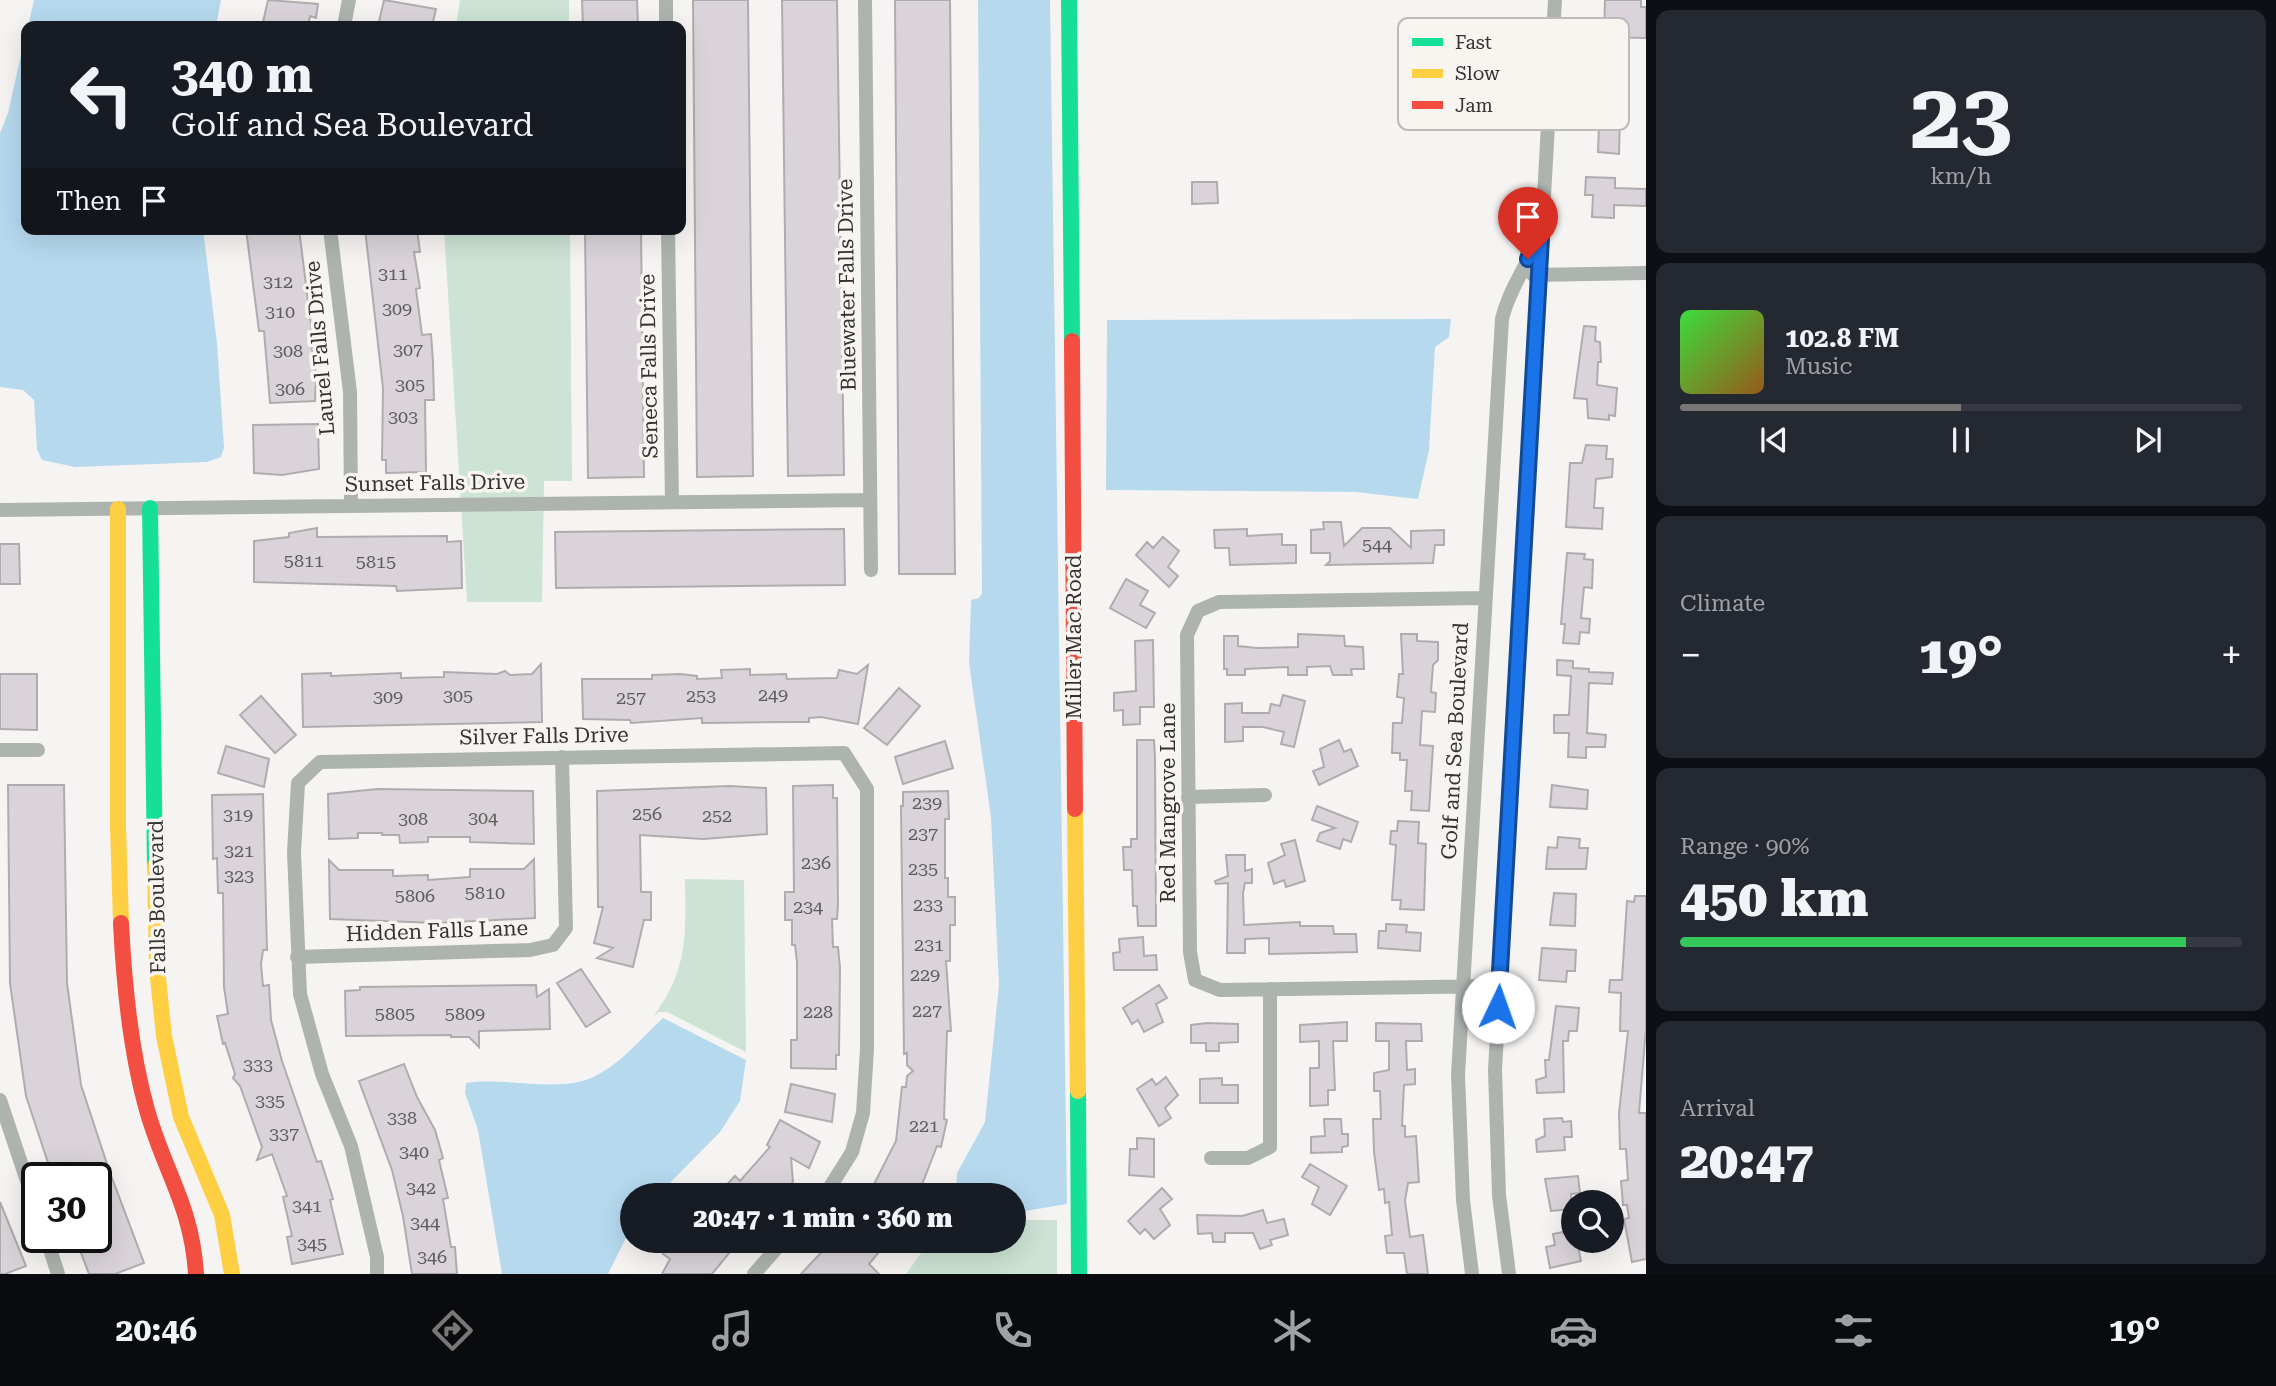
<!DOCTYPE html>
<html lang="en">
<head>
<meta charset="utf-8">
<style>
	body { margin:0; font-family:"Roboto Serif",serif; background:#242831; color:#f1f3f6; height:100vh; display:flex; flex-direction:column; font-size:26px; white-space:nowrap }
	* { box-sizing:border-box; margin:0 }
	p { font-size:23px; color:#9ea1a6 }
	.icon { flex:none; width:38px; height:38px; fill:none; stroke:currentColor; stroke-width:2; stroke-linecap:round; stroke-linejoin:round }
	.map { position:relative; flex:1; overflow:hidden }
	.drawer { display:flex; flex-direction:column; gap:10px; padding:10px; background:#0d0f14; width:630px }
	.drawer>* { flex:none }
	.top-card { position:absolute; left:21px; top:21px; width:665px; height:214px; border-radius:14px; box-shadow:0 7px 28px #0002; background:#171b24; color:#f1f3f6; overflow:hidden }
	.tools { position:absolute; left:1561px; top:1190px; display:grid; gap:14px }
	.tools a { display:grid; place-items:center; width:63px; height:63px; border-radius:50%; background:#171b24; box-shadow:0 7px 28px #0002; font-size:35px }
	.speed { position:absolute; left:21px; top:1162px; display:flex; gap:14px; font-size:35px; font-weight:700; text-align:center }
	.speed>* { display:grid; place-content:center; width:91px; height:91px; border-radius:50%; background:#171b24; box-shadow:0 7px 28px #0002; line-height:1 }
	.speed .limit { border:4px solid #111; border-radius:10px; background:#fff; color:#111 }
	.pin { position:absolute; display:grid; place-items:center; width:60px; height:60px; color:#fff; margin:-72px -30px; border-radius:50% 50% 50% 0; rotate:-45deg; box-shadow:0 0 7px #0007 }
	.pin .icon { rotate:45deg }
	.me { position:absolute; width:77px; margin:-38px; rotate:3deg; stroke-linejoin:round; filter:drop-shadow(0 0 5px #0008) }
	.turn { display:flex; align-items:center; gap:24px; height:147px; padding:0 35px; font-size:32px }
	.turn .icon { width:91px; height:91px; stroke-width:2.5 }
	.turn b { display:block; font-size:49px; line-height:60px }
	.then { display:flex; align-items:center; height:66px; padding:0 35px; background:#0003; gap:14px; font-size:26px }
	.big { font-size:52px; font-weight:800; line-height:1.1 }
	.drawer .tile { flex:1; display:flex; flex-direction:column; justify-content:center; gap:10px; min-width:0; padding:0 24px; border-radius:14px; background:#242831 }
	.drawer .dial { align-items:center; gap:0 }
	.dial b { font-size:91px; line-height:1 }
	.song { display:flex; align-items:center; gap:21px }
	.cover { width:84px; height:84px; border-radius:10px; background:linear-gradient(135deg,hsl(120 70% 55%),hsl(30 70% 35%)) }
	.played { height:7px; border-radius:4px; background:linear-gradient(90deg,#787775 50%,#363941 50%) }
	.keys { display:flex; justify-content:space-around; direction:ltr }
	.heat { display:flex; justify-content:space-between; align-items:center; font-size:38px; direction:ltr }
	.charge { height:10px; border-radius:5px; background:linear-gradient(90deg,#34c759 90%,#363941 0) }
	.trip { position:absolute; left:620px; top:1183px; width:406px; height:70px; border-radius:35px; background:#171b24; box-shadow:0 7px 28px #0002; font-weight:800; line-height:70px; text-align:center }
	.tab-bar { display:flex; height:112px; justify-content:space-around; align-items:center; background:#090b0e; color:#9ea1a6 }
	.tab-bar .icon { width:49px; height:49px }
	.tab-bar .active { color:#787775 }
	.tab-bar b { font-size:32px; color:#f1f3f6 }
	main { display:flex; flex:1; min-height:0 }
	.map>svg:first-child { display:block }
	.green { fill:#cce3d5 }
	.water { fill:#b6d9ee }
	.building { fill:#dad4da; stroke:#aeacad; stroke-width:2 }
	.lines { fill:none; stroke-linecap:round; stroke-linejoin:round }
	.street { stroke:#adb3ae; stroke-width:14 }
	.fast { stroke:#16e098; stroke-width:16 }
	.slow { stroke:#ffcf43; stroke-width:16 }
	.jam { stroke:#f24e42; stroke-width:16 }
	.route-casing { stroke:#114b97; stroke-width:18 }
	.route { stroke:#1a73e8; stroke-width:12 }
	.labels { text-anchor:middle; stroke-width:7; stroke-linejoin:round; paint-order:stroke }
	.number-label { font-size:18px; fill:#5e5b5b }
	.street-label { font-size:21px; fill:#343331; stroke:#f8f5f0 }
	.key { fill:#f8f5f0; stroke:#bdbbb7; stroke-width:2 }
	.key-label { font-size:19px; fill:#343331 }
</style>
</head>
<body>
<main>
<div class="map">
<svg width="1646" height="1274" viewBox="0 0 1646 1274">
	<rect width="100%" height="100%" fill="#f6f4f2"/>
	<path class="green" d="M460,0H569V26H456Z
		M444,229H570L572,481H544L542,602H467Z
		M685,879L744,880L746,1052L667,1012H659L653,1017C688,970 686,935 685,879Z
		M1013,1220H1057V1274H906L930,1241H1013Z"/>
	<path class="water" d="M34,0H221L216,26H28Z
		M978,0H1050L1067,1204L1013,1213V1195H956L957,1173L985,1122L999,985L991,817L969,663L971,600L979,598L982,593Z
		M26,32V229H203L217,343L224,448L221,457L207,462L75,467L42,460L37,449L34,400L23,390L0,387V133L8,113Z
		M1451,319L1449,337L1435,347L1429,450L1418,499L1356,492L1106,490L1107,320Z
		M663,1018L746,1060L740,1101L720,1132L658,1195H632V1226L608,1274H502L478,1130L465,1093L466,1083C501,1078 541,1088 573,1083C610,1078 637,1042 663,1018Z"/>
	<path class="building" d="M268,0L318,4L316,18L310,16L308,26L263,22Z
		M384,0L436,9L432,26H378Z
		M582,0H637L638,26H583Z
		M693,0H748L753,476L697,477Z
		M782,0H837L844,475L788,476Z
		M895,0H950L955,574H899Z
		M1605,0H1641V7H1646V38L1604,37Z
		M1593,51L1613,53L1612,68L1621,69L1619,154L1598,152L1599,126L1589,125Z
		M1586,177L1615,178V188L1646,189V206L1614,205V218L1592,217L1593,195H1585Z
		M1192,182H1217L1218,203L1192,204Z
		M246,229H299L314,348H312L316,373L315,401L270,403L264,331H259Z
		M365,229H417L420,252H414L420,288L416,289L422,335L431,334L433,362L434,400H425L426,472L386,473V460H382L383,388Z
		M585,229H641L644,477L588,478Z
		M1584,326L1596,327L1595,341L1600,342L1601,362H1598L1597,385L1617,388L1615,416L1609,415V420L1588,418L1587,399L1574,398Z
		M318,424L319,469L282,475L254,473L253,425Z
		M1586,445L1607,446L1606,459H1613L1612,477L1596,479L1594,508H1603L1602,529L1566,527L1570,463H1582Z
		M1323,522H1341L1344,546L1362,528H1390L1411,548V531L1444,530V545H1435L1433,563L1326,565L1330,561V553H1311V530L1324,529Z
		M317,528V537L447,536V542L461,541L462,588L397,591L396,586L254,582V541L289,537V533Z
		M844,529L845,585L556,588L555,532Z
		M1247,529V536L1282,534V545H1296V563L1230,565L1229,548H1215L1214,530Z
		M1163,537L1179,551L1168,567L1178,576L1169,587L1136,555L1147,542L1153,548Z
		M0,544H19L20,584H0Z
		M1567,553L1585,554L1584,559L1593,560L1592,588L1584,587L1581,618L1590,619L1589,633L1580,632L1579,644L1563,643L1565,624H1561Z
		M1126,579L1148,591L1140,605L1155,613L1146,628L1110,608Z
		M1298,634L1344,636L1345,646L1363,647L1364,669H1351L1352,675H1333L1330,666L1307,667V675H1288V667L1245,669V675H1227V669H1224V636H1238V646L1257,648L1298,647Z
		M1401,634H1417V641L1438,642V660L1433,665L1431,692L1436,693L1435,712L1422,711L1420,745L1433,746L1429,811L1411,810L1412,791H1405L1407,760H1400V753H1392L1393,723H1402L1404,698L1397,697L1399,674H1403Z
		M1153,640L1154,707H1140V724L1123,725V710L1114,711V693L1136,691L1135,641Z
		M1557,660L1573,661V668L1589,669V672L1613,673L1612,684L1589,683L1587,733L1606,735L1605,747H1586V758L1568,757L1569,733H1554V715H1569L1571,676L1557,675Z
		M541,664L542,722L303,727L302,674L331,673V676L401,673V678L444,677V672L497,674L505,671L510,675L532,674Z
		M868,665L858,724L821,717L809,718V722H794L702,723V718L631,723L630,720L583,719L582,679H652V675L680,674L697,676V679L722,678L721,670L750,669V675L786,674L787,679L837,678L839,670L857,674Z
		M0,674H37V730L0,729Z
		M899,688L920,706L887,745L864,728Z
		M1283,695L1305,701L1294,747L1281,744L1284,732L1263,727H1243V741L1225,742V704L1242,703V713H1269L1271,704L1280,706Z
		M261,696L296,735L275,753L240,715Z
		M1137,740H1154L1155,757L1156,926H1138L1137,906H1133L1132,870H1124L1123,847H1131V839H1137Z
		M1339,740L1344,752L1351,749L1358,766L1319,785L1313,771L1324,767L1320,749Z
		M945,741L953,768L903,784L895,757Z
		M226,746L269,759L264,787L218,773Z
		M8,785H64L67,983L81,1085L109,1170L144,1263L115,1274H89L75,1237H96V1178H53L26,1096L10,983Z
		M833,785V798H837L838,905L837,919H832L833,947H838L840,968L839,1055H836V1069L791,1068V1040H797V962L795,945H792V920H785V892H794L793,786Z
		M1552,785L1588,790L1587,809L1550,807Z
		M730,786L766,788L767,834L703,839L640,835L641,892H651V920H644L633,967L597,958L613,948L594,943L603,907H598L597,791Z
		M378,789L533,791L534,844L470,842V837H428V842L400,843L399,835H382V833H358V838L329,839L328,794Z
		M948,791L949,819H945V878H948V897H955V925H950V961H946L951,1031H947L944,1119L947,1120L941,1147L937,1146L918,1195H881L871,1190L896,1141L902,1087H906L907,1076L913,1071L907,1065V1053L904,1054L901,806H903V792Z
		M263,794L267,950H263L261,964L263,986L269,985L271,1020L282,1061L317,1162L321,1161L331,1192L333,1199L330,1200L343,1254L292,1264L287,1237L292,1236L283,1197L287,1196L272,1154L257,1160L262,1147L240,1086L233,1078L235,1074L225,1043L223,1044L217,1016L228,1014L224,987L223,893H218L217,858L213,859L212,795Z
		M1317,806L1358,822L1351,842L1343,839L1340,849L1317,841L1320,833L1335,828L1312,820Z
		M1398,821L1419,822L1418,843L1426,844L1424,910L1400,909L1401,900H1392L1396,845L1390,844L1391,831H1397Z
		M1558,837L1580,839L1579,848H1588L1586,869H1546L1548,847L1557,848Z
		M1295,840L1305,881L1286,887L1284,880L1274,884L1268,863L1285,855L1281,844Z
		M1226,855H1245V871L1252,869V883H1245L1243,893L1244,925L1300,922V926H1333L1334,934H1356L1357,952L1269,954V938L1245,939V953H1227L1228,883L1216,884L1215,881L1228,876Z
		M534,859L535,918L437,923L330,919L329,860L339,870H393V876L428,875V880L470,877V869H524Z
		M1554,893L1576,894L1575,926L1550,925Z
		M1635,896H1646V1028L1639,1113H1646V1259L1632,1262L1624,1219L1629,1218L1627,1205H1623L1621,1181L1628,1180L1626,1149H1620L1619,1113L1628,1031H1620L1621,993L1609,992L1610,980H1622L1627,901L1634,902Z
		M1386,924L1407,925L1406,932L1421,933L1420,951L1378,948L1379,931H1386Z
		M1143,937L1144,956L1156,955L1157,970H1114L1113,953L1120,952L1119,939Z
		M1542,948L1576,950L1575,971H1567L1566,982L1539,980Z
		M581,969L610,1012L586,1027L557,983Z
		M536,985L537,997L549,989L550,1029L479,1031V1047L469,1037H451V1035L346,1036L345,991L360,990V987Z
		M1159,985L1167,998L1156,1004L1163,1022L1144,1032L1138,1020L1132,1024L1123,1008Z
		M1556,1006L1579,1008L1577,1031H1569L1568,1041H1563L1564,1092L1537,1093L1536,1080L1546,1077L1545,1060H1549Z
		M1347,1022V1041H1333L1335,1090H1328V1105L1310,1106V1068H1319V1041L1300,1042V1025Z
		M1207,1023L1238,1024V1042L1219,1043V1051H1206V1043H1191V1025Z
		M1376,1023L1421,1024L1422,1041H1406L1407,1070L1415,1069V1084L1404,1085L1402,1126H1405V1137L1416,1136L1419,1182L1408,1183L1405,1201L1410,1237L1423,1235L1428,1274H1407L1404,1253H1387L1385,1236L1392,1235L1389,1202L1385,1203L1384,1189L1379,1190L1374,1152L1373,1119H1381L1380,1091H1374V1073L1389,1070V1041H1376Z
		M404,1064L417,1097L435,1130L443,1158L439,1160L448,1198L443,1199L451,1247H455L457,1274H412L403,1216L392,1170L359,1081Z
		M1166,1077L1178,1095L1165,1108L1171,1118L1159,1126L1137,1089L1152,1079L1156,1085Z
		M1222,1078V1085H1238V1103H1200V1079Z
		M791,1084L835,1094L832,1122L785,1112Z
		M1562,1118L1563,1122L1571,1121L1572,1137H1564L1565,1150L1537,1152L1536,1140L1545,1136L1544,1119Z
		M1324,1119H1341L1342,1134H1348V1146L1342,1147V1152L1311,1153V1137L1325,1136Z
		M780,1120L820,1142L809,1168L791,1158L793,1182L782,1195H717L735,1176L740,1181L770,1147L767,1145Z
		M1137,1138L1154,1139V1177L1129,1175L1130,1149H1137Z
		M1310,1164L1347,1186L1330,1215L1312,1204L1319,1187L1302,1177Z
		M1578,1176L1580,1193L1571,1194L1572,1209L1551,1211L1545,1179Z
		M1162,1188L1172,1199L1160,1209L1170,1225L1154,1239L1145,1229L1140,1234L1128,1221Z
		M0,1202L26,1266L5,1274H0Z
		M1263,1210L1267,1223L1284,1219L1288,1235L1270,1240L1272,1245L1260,1249L1253,1233H1225V1242H1213L1212,1233L1198,1234L1197,1215L1242,1216Z
		M1573,1230V1241H1577L1581,1261L1550,1268L1546,1247L1555,1245L1553,1234Z
		M672,1241H739L712,1274H662L670,1259L663,1254Z
		M832,1241H888L869,1264L879,1274H801Z"/>
	<g class="lines">
		<path class="street" d="M666,0V26
			M865,0L871,570
			M344,26L349,0
			M330,229L350,392L351,505
			M668,229L672,502
			M1533,275L1646,273
			M0,510L870,500
			M1485,598L1219,602L1198,611L1187,635L1190,952L1195,980L1220,990L1499,986
			M0,750H38
			M1188,797L1265,795
			M297,957L530,950L553,945L566,928L562,757
			M0,1100L37,1211
			M1211,1158H1248L1270,1147V989
			M46,1237L58,1274
			M377,1274V1257L351,1146L322,1074L300,994L294,852L298,783L320,762L844,753L867,789V1049L863,1113L852,1152L825,1195
			M754,1274L783,1241
			M1472,1274L1463,1200L1458,1075L1502,319C1509,288 1529,265 1538,234
			M1509,1274L1499,1195L1495,1070L1555,0"/>
		<path class="fast" d="M1069,0L1072,341
			M150,508L155,866
			M1078,1091L1079,1274"/>
		<path class="slow" d="M118,509V827L121,923
			M1075,809L1078,1091
			M155,866L157,968L164,1036L181,1117L222,1215L232,1274"/>
		<path class="jam" d="M1072,341L1075,809
			M121,923C124,985 130,1050 147,1110C164,1171 192,1206 196,1274"/>
	</g>
	<g class="lines">
		<g class="route-casing">
			<path id="route" d="M1498,1007L1542,220L1528,259"/>
		</g>
		<use href="#route" class="route"/>
	</g>
	<g class="labels">
		<g class="number-label">
			<text x="393" y="280">311</text>
			<text x="278" y="288">312</text>
			<text x="397" y="315">309</text>
			<text x="280" y="318">310</text>
			<text x="408" y="356">307</text>
			<text x="288" y="357">308</text>
			<text x="410" y="391">305</text>
			<text x="290" y="395">306</text>
			<text x="403" y="423">303</text>
			<text x="1377" y="551">544</text>
			<text x="304" y="567">5811</text>
			<text x="376" y="568">5815</text>
			<text x="773" y="701">249</text>
			<text x="458" y="702">305</text>
			<text x="701" y="702">253</text>
			<text x="388" y="703">309</text>
			<text x="631" y="704">257</text>
			<text x="927" y="809">239</text>
			<text x="647" y="820">256</text>
			<text x="238" y="821">319</text>
			<text x="717" y="822">252</text>
			<text x="483" y="824">304</text>
			<text x="413" y="825">308</text>
			<text x="923" y="840">237</text>
			<text x="239" y="857">321</text>
			<text x="816" y="869">236</text>
			<text x="923" y="875">235</text>
			<text x="239" y="882">323</text>
			<text x="485" y="899">5810</text>
			<text x="415" y="902">5806</text>
			<text x="928" y="911">233</text>
			<text x="808" y="913">234</text>
			<text x="929" y="951">231</text>
			<text x="925" y="981">229</text>
			<text x="927" y="1017">227</text>
			<text x="818" y="1018">228</text>
			<text x="395" y="1020">5805</text>
			<text x="465" y="1020">5809</text>
			<text x="258" y="1071">333</text>
			<text x="270" y="1107">335</text>
			<text x="402" y="1124">338</text>
			<text x="924" y="1132">221</text>
			<text x="284" y="1140">337</text>
			<text x="414" y="1158">340</text>
			<text x="421" y="1194">342</text>
			<text x="307" y="1212">341</text>
			<text x="425" y="1229">344</text>
			<text x="312" y="1250">345</text>
			<text x="432" y="1263">346</text>
		</g>
		<g class="street-label">
			<text transform="translate(847 285) rotate(-91)" y="7">Bluewater Falls Drive</text>
			<text transform="translate(320 348) rotate(-95)" y="7">Laurel Falls Drive</text>
			<text transform="translate(649 366) rotate(-91)" y="7">Seneca Falls Drive</text>
			<text transform="translate(435 483) rotate(-1)" y="7">Sunset Falls Drive</text>
			<text transform="translate(1074 637) rotate(-90)" y="7">Miller Mac Road</text>
			<text transform="translate(544 736) rotate(-1)" y="7">Silver Falls Drive</text>
			<text transform="translate(1455 741) rotate(-87)" y="7">Golf and Sea Boulevard</text>
			<text transform="translate(1168 803) rotate(-90)" y="7">Red Mangrove Lane</text>
			<text transform="translate(157 897) rotate(-91)" y="7">Falls Boulevard</text>
			<text transform="translate(437 931) rotate(-2)" y="7">Hidden Falls Lane</text>
		</g>
	</g>
	<rect x="1398" y="18" width="231" height="112" rx="10" class="key"/>
	<rect x="1412" y="38" width="31" height="8" fill="#16e098"/>
	<rect x="1412" y="69" width="31" height="9" fill="#ffcf43"/>
	<rect x="1412" y="101" width="31" height="8" fill="#f24e42"/>
	<g class="key-label">
		<text x="1455" y="49">Fast</text>
		<text x="1455" y="80">Slow</text>
		<text x="1455" y="112">Jam</text>
	</g>
</svg>
<div class="tools">
<a><svg class="icon" aria-label="search" viewBox="0 0 24 24"><circle cx="10" cy="10" r="6"/><path d="M15 15l6 6"/></svg></a>
</div>
<div class="speed"><div class="limit">30</div></div>
<div class="pin" style="left:1528px;top:259px;background:#d93025"><svg class="icon" aria-label="arrive" viewBox="0 0 24 24"><path d="M6 21V4h12l-3 4 3 4H6"/></svg></div>
<svg class="me" style="left:1498px;top:1007px" viewBox="-20 -20 40 40"><circle r="19" fill="#fff"/><path d="M0-13L10 11 0 6-10 11z" fill="#1a73e8"/></svg>
<div class="trip">20:47 · 1 min · 360 m</div>
<div class="top-card">
<div class="turn"><svg class="icon" aria-label="left" viewBox="0 0 24 24"><path d="M17 20v-9H6M10 6l-5 5 5 5"/></svg><div><b>340 m</b>Golf and Sea Boulevard</div></div>
<div class="then">Then<svg class="icon" aria-label="arrive" viewBox="0 0 24 24"><path d="M6 21V4h12l-3 4 3 4H6"/></svg></div>
</div>
</div>
<section class="drawer">
<div class="tile dial"><b>23</b><p>km/h</p></div>
<div class="tile">
<div class="song"><i class="cover"></i><div><b>102.8 FM</b><p>Music</p></div></div>
<div class="played"></div>
<div class="keys"><svg class="icon" aria-label="previous" viewBox="0 0 24 24"><path d="M18 5L8 12l10 7zM5 5v14"/></svg><svg class="icon" aria-label="pause" viewBox="0 0 24 24"><path d="M8 5v14M16 5v14"/></svg><svg class="icon" aria-label="next" viewBox="0 0 24 24"><path d="M6 5l10 7-10 7zM19 5v14"/></svg></div>
</div>
<div class="tile"><p>Climate</p>
<div class="heat"><a>−</a><b class="big">19°</b><a>+</a></div>
</div>
<div class="tile"><p>Range · 90%</p><b class="big">450 km</b><div class="charge"></div></div>
<div class="tile"><p>Arrival</p><b class="big">20:47</b></div>
</section>
</main>
<nav class="tab-bar">
<b>20:46</b>
<svg class="icon active" aria-label="directions" viewBox="0 0 24 24"><path d="M12 3l9 9-9 9-9-9zM9 14v-3h6M13 9l2 2-2 2"/></svg>
<svg class="icon" aria-label="music" viewBox="0 0 24 24"><path d="M9 18V5l10-2v13"/><circle cx="6" cy="18" r="3"/><circle cx="16" cy="16" r="3"/></svg>
<svg class="icon" aria-label="phone" viewBox="0 0 24 24"><path d="M5 4h4l2 5-3 2q2 4 5 5l2-3 5 2v4C11 20 4 13 5 4z"/></svg>
<svg class="icon" aria-label="climate" viewBox="0 0 24 24"><path d="M12 3v18M4 7l16 10M4 17L20 7"/></svg>
<svg class="icon" aria-label="car" viewBox="0 0 24 24"><path d="M5 17H2v-5l4-1 3-4h7l3 4 3 1v5h-3M9 17h6M6 11h13"/><circle cx="7" cy="17" r="2"/><circle cx="17" cy="17" r="2"/></svg>
<svg class="icon" aria-label="filters" viewBox="0 0 24 24"><path d="M4 7h16M4 17h16"/><circle cx="9" cy="7" r="2"/><circle cx="15" cy="17" r="2"/></svg>
<b>19°</b>
</nav>
</body>
</html>
